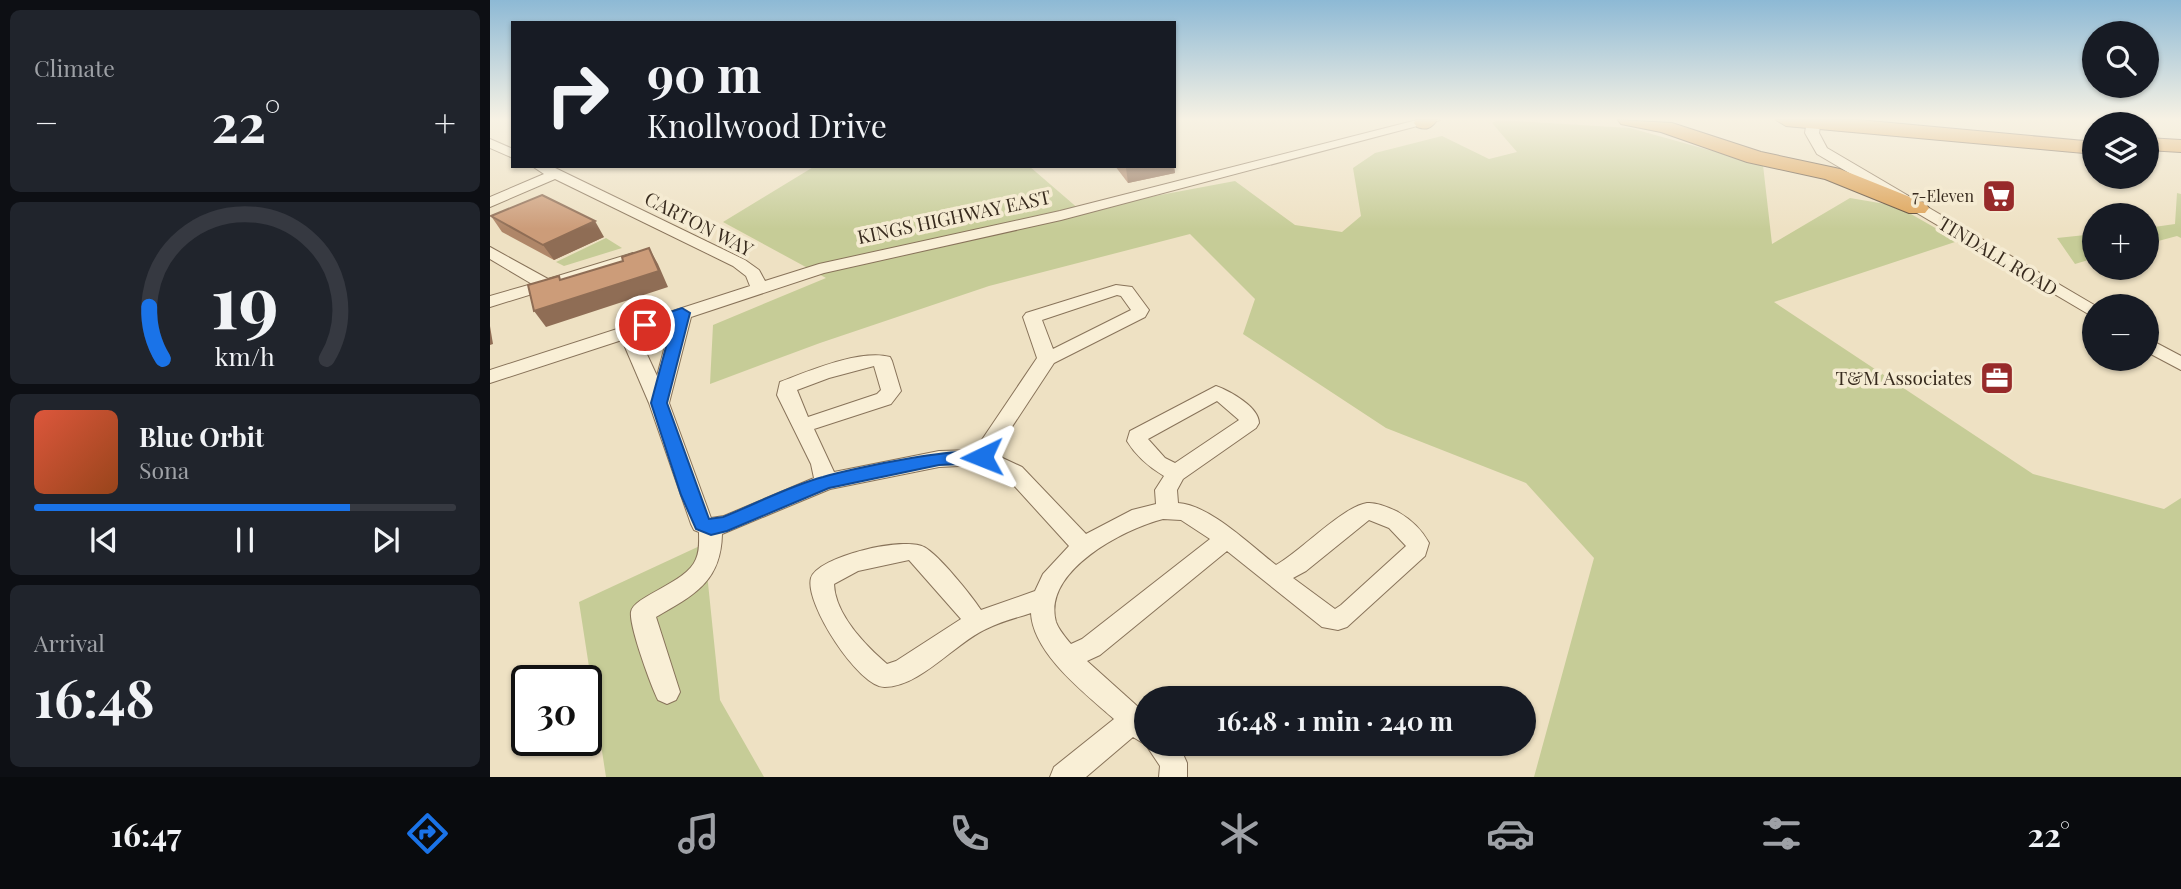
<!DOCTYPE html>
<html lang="en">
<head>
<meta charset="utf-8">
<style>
	body { margin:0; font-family:"Playfair Display",serif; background:#20242c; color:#f1f3f6; height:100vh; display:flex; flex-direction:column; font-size:26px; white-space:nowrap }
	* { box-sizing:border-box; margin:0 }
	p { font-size:23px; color:#9ea1a6 }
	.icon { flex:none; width:38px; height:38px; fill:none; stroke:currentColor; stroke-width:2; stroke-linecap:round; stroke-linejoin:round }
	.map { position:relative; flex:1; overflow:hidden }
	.details { display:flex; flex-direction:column; gap:10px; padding:10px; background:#0d0f14; width:490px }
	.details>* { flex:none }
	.guide { position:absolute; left:21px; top:21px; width:665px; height:147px; border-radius:0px; box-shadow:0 2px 5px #0004; background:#171b24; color:#f1f3f6; overflow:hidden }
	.controls { position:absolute; left:1592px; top:21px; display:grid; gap:14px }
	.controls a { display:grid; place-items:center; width:77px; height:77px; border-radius:50%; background:#171b24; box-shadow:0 2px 5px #0004; font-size:35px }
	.speed { position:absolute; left:21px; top:665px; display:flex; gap:14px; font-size:35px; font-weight:700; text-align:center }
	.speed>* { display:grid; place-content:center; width:91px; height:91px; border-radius:50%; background:#171b24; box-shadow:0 2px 5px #0004; line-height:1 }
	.speed .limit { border:4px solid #111; border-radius:10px; background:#fff; color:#111 }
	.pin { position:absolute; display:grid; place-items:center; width:60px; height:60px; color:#fff; margin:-30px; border:4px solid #fff; border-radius:50%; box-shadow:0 2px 7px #0007 }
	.me { position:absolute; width:77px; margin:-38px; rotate:268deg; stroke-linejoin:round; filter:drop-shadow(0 0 5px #0008) }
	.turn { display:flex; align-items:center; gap:24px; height:147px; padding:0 21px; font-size:32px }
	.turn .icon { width:91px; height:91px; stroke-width:2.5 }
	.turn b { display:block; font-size:49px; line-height:60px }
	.big { font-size:52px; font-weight:700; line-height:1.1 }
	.details .tile { flex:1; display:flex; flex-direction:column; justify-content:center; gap:10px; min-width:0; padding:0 24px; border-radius:10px; background:#20242c }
	.details .dial { align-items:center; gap:0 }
	.dial svg { height:182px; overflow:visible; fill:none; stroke:#363941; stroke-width:7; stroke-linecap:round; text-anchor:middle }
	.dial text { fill:#f1f3f6; stroke:none }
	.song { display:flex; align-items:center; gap:21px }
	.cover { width:84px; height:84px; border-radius:10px; background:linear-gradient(135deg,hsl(10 70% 55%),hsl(20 70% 35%)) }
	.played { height:7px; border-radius:4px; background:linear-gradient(90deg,#1a73e8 75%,#363941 75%) }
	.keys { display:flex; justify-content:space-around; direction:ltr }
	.heat { display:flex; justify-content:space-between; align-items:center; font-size:38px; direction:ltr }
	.trip { position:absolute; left:644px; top:686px; width:402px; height:70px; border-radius:35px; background:#171b24; box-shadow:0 2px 5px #0004; font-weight:700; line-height:70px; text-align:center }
	.menu { display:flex; height:112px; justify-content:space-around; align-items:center; background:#090b0e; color:#9ea1a6 }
	.menu .icon { width:49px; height:49px }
	.menu .current { color:#1a73e8 }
	.menu b { font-size:32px; color:#f1f3f6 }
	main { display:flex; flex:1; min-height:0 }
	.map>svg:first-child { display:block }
	.green { fill:#c6cc97 }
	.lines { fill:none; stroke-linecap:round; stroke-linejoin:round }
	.minor-casing { stroke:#88735a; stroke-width:2 }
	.highway-casing { stroke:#56412e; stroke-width:2 }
	.minor { fill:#f9efd6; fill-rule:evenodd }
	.highway { fill:#dda154; fill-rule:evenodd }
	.wall { fill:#af8668 }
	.shaded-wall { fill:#8f6d55 }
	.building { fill:#cc9c79; stroke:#8f6d55; stroke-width:2 }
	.route { fill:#1a73e8; stroke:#114b97; stroke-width:2 }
	.labels { text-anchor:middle; stroke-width:7; stroke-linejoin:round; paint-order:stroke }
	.far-poi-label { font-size:16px; fill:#382b1e; stroke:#f5ebd2; text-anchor:end }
	.street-label { font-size:19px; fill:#382b1e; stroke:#f5ebd2 }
	.poi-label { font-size:19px; fill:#382b1e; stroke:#f5ebd2; text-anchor:end }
</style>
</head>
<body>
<main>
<section class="details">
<div class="tile"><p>Climate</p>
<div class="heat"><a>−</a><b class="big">22°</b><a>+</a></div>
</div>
<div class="tile dial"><svg viewBox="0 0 100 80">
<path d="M14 69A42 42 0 1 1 86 69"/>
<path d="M14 69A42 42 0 0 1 8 46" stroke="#1a73e8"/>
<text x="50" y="56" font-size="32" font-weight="700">19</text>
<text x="50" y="72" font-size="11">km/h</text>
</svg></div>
<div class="tile">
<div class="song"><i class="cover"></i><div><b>Blue Orbit</b><p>Sona</p></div></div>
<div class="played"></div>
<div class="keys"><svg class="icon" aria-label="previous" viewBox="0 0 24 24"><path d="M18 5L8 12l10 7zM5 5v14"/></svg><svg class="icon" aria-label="pause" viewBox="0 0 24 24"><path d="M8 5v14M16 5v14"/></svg><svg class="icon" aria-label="next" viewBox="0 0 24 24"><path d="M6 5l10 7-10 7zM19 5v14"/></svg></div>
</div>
<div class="tile"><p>Arrival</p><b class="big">16:48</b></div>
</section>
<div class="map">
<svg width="1691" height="777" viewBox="0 0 1691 777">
	<rect width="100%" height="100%" fill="#eee1c3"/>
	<path class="green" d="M1008,120L1140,128L1273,165L1282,244L1360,198L1407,206L1468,241L1284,302L1543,474L1674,509L1691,498V777H1044L1104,558L1036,483L896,428L753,334L765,299L700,234L499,286L330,343L220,384L223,325L336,278L233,222L325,166H539L590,210L745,181L805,225L852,232L871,216L863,168L885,153L952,136L999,159L1027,152L1002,123Z
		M1687,193L1691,194V238L1687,236L1657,244V228L1685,224Z
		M1605,234V258L1585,264L1567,238Z
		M116,238L132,248L74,266L66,262Z
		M214,544L230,700L274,777H116L89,602Z"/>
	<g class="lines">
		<g class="minor-casing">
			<path id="minor" d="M927,120H950L571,220L334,273L201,317L179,403L221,518L234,516L324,478L321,464L287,395L290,382C319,371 370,349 400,357L402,361L411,391L401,404L324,429L344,472L449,451L485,450L547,358L533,317L536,313L626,285L642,287L659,310L655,317L564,363L504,454L532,467L596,534L642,510L666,504L665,490L674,476C659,467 646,456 637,441L640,431L726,386C740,391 769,407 769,423L766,428L693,479L687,490L688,503C720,505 760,545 786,565C811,551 852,507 877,503C886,502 900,508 908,512C922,520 932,530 939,543L935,556L857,627L848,630L832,627L737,551L610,655L597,661L656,714V744L689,745L697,763V777H669L670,766L656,745L643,737L596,777H560L564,767L624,719C596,694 543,654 541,613C526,618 510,622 496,629C465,643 430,687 395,687C369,688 314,603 321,578C328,556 415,536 434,547C449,555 481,595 491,610L545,591L553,574L579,546L518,479L489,465L449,467L340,489L232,534C231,582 204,595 166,617L190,692L186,700L177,704L168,700C161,686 139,626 141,612C143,596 197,583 206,559C210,550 209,541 209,532L204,530L201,524L159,403L132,340L0,383V370L260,286L256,276L243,266L65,179L0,207V197L54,174L42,166H61L255,260L269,270L275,281L329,264L570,211ZM627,295L631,296L641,310L563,349L552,320ZM181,323L167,376L148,335ZM384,366L391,390L387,394L318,417L307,390L339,378ZM727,401L749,420L685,463L675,458L658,439ZM673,519L691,520L720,539L592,639L581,644C576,638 569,630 566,622C552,571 634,529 673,519ZM879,520L899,528L916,546L851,605L845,609L803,578L816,571ZM419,560L471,619L406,661L397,664C375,645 345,614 344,584L368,571Z
				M1317,120H1331L1329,133L1337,148L1606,306L1605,318L1327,154L1315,133Z
				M0,139L23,149V158L0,148Z
				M0,247L58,279L143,253L151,258L149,261L0,307V296L42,284L0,259Z
				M1657,338L1691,356V370L1657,352Z"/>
		</g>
		<g class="highway-casing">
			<path id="highway" d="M926,120H947C941,129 936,130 927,127L924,123Z
				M1128,120L1182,123L1271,152L1350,169L1435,203L1439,208L1435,213H1419L1335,179L1257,162L1171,132L1131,124Z
				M1286,120H1369L1605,142V154L1296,126Z
				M1657,138L1691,140V152L1657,150Z"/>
		</g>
		<use href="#minor" class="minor"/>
		<use href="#highway" class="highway"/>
	</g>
	<path class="wall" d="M625,166H684L685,173L638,183Z
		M1,216L114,237L64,260L12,232Z"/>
	<path class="shaded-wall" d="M645,166H684L685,173L638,183L636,168Z
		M105,221L114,237L64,260L53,245Z
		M159,248L168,264L178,287L56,327L44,311Z
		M0,326L3,344L0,345Z"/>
	<path class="building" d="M52,195L105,221L53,245L1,216Z
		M159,248L169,271L44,311L38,285L69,276L70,280L133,261L132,257Z"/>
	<linearGradient id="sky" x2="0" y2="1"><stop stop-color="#8db9d5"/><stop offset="0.52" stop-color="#f7f2e4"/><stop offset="1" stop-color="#f7f2e4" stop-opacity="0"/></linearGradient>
	<rect width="1691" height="229" fill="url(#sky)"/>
	<path class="route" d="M192,308L200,313L177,403L219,519L233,517C266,504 299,486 333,477C356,470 490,440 500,457L492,463L449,465L339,488L237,531L221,535L206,529L191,495L161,403L183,321L155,330L148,325L150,322Z"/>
	<defs>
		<g id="supermarket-square" transform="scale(1.75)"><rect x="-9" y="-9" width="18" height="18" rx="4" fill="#972a2a" stroke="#f5ebd2"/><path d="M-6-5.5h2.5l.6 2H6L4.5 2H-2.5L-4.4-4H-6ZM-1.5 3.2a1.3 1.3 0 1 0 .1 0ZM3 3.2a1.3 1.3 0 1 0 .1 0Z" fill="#fff"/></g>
		<g id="office-square" transform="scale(1.75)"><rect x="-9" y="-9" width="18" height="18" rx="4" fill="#972a2a" stroke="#f5ebd2"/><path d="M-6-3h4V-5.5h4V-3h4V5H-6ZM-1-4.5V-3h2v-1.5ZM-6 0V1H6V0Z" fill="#fff"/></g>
	</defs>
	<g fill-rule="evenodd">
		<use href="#supermarket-square" x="1509" y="196"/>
		<use href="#office-square" x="1507" y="378"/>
	</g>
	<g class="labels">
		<g class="far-poi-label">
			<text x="1484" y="202">7-Eleven</text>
		</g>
		<g class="street-label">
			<text transform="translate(464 217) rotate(-12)" y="7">KINGS HIGHWAY EAST</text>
			<text transform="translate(209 224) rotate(27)" y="7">CARTON WAY</text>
			<text transform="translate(1508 256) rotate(31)" y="7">TINDALL ROAD</text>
		</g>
		<g class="poi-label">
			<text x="1482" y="385">T&amp;M Associates</text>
		</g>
	</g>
</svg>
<div class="controls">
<a><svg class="icon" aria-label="search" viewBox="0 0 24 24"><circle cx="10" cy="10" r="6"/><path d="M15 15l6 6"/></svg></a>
<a><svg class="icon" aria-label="layers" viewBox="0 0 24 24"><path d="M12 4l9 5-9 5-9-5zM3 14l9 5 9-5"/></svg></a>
<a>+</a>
<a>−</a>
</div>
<div class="speed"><div class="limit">30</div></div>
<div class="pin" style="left:155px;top:325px;background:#d93025"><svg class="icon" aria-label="arrive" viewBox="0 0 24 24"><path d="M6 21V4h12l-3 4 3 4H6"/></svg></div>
<svg class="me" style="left:492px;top:457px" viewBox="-20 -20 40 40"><path d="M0-17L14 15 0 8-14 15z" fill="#1a73e8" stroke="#fff" stroke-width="4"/></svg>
<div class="trip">16:48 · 1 min · 240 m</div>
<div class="guide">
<div class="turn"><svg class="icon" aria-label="right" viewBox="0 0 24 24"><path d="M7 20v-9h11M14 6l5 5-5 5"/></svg><div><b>90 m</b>Knollwood Drive</div></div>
</div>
</div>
</main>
<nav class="menu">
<b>16:47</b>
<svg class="icon current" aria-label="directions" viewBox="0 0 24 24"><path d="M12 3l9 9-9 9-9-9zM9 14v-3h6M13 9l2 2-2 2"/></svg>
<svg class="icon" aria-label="music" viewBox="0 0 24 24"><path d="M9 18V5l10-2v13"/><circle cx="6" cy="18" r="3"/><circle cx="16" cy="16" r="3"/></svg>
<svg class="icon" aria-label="phone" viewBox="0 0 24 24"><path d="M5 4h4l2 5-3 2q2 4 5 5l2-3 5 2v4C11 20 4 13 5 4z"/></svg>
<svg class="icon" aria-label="climate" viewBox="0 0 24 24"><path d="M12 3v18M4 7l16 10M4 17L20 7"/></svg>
<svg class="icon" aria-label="car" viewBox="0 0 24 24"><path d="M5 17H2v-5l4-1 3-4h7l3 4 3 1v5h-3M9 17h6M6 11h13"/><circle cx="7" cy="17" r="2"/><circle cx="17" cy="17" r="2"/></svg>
<svg class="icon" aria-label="filters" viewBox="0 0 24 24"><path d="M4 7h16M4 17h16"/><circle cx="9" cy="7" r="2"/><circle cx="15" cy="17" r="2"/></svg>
<b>22°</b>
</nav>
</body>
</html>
